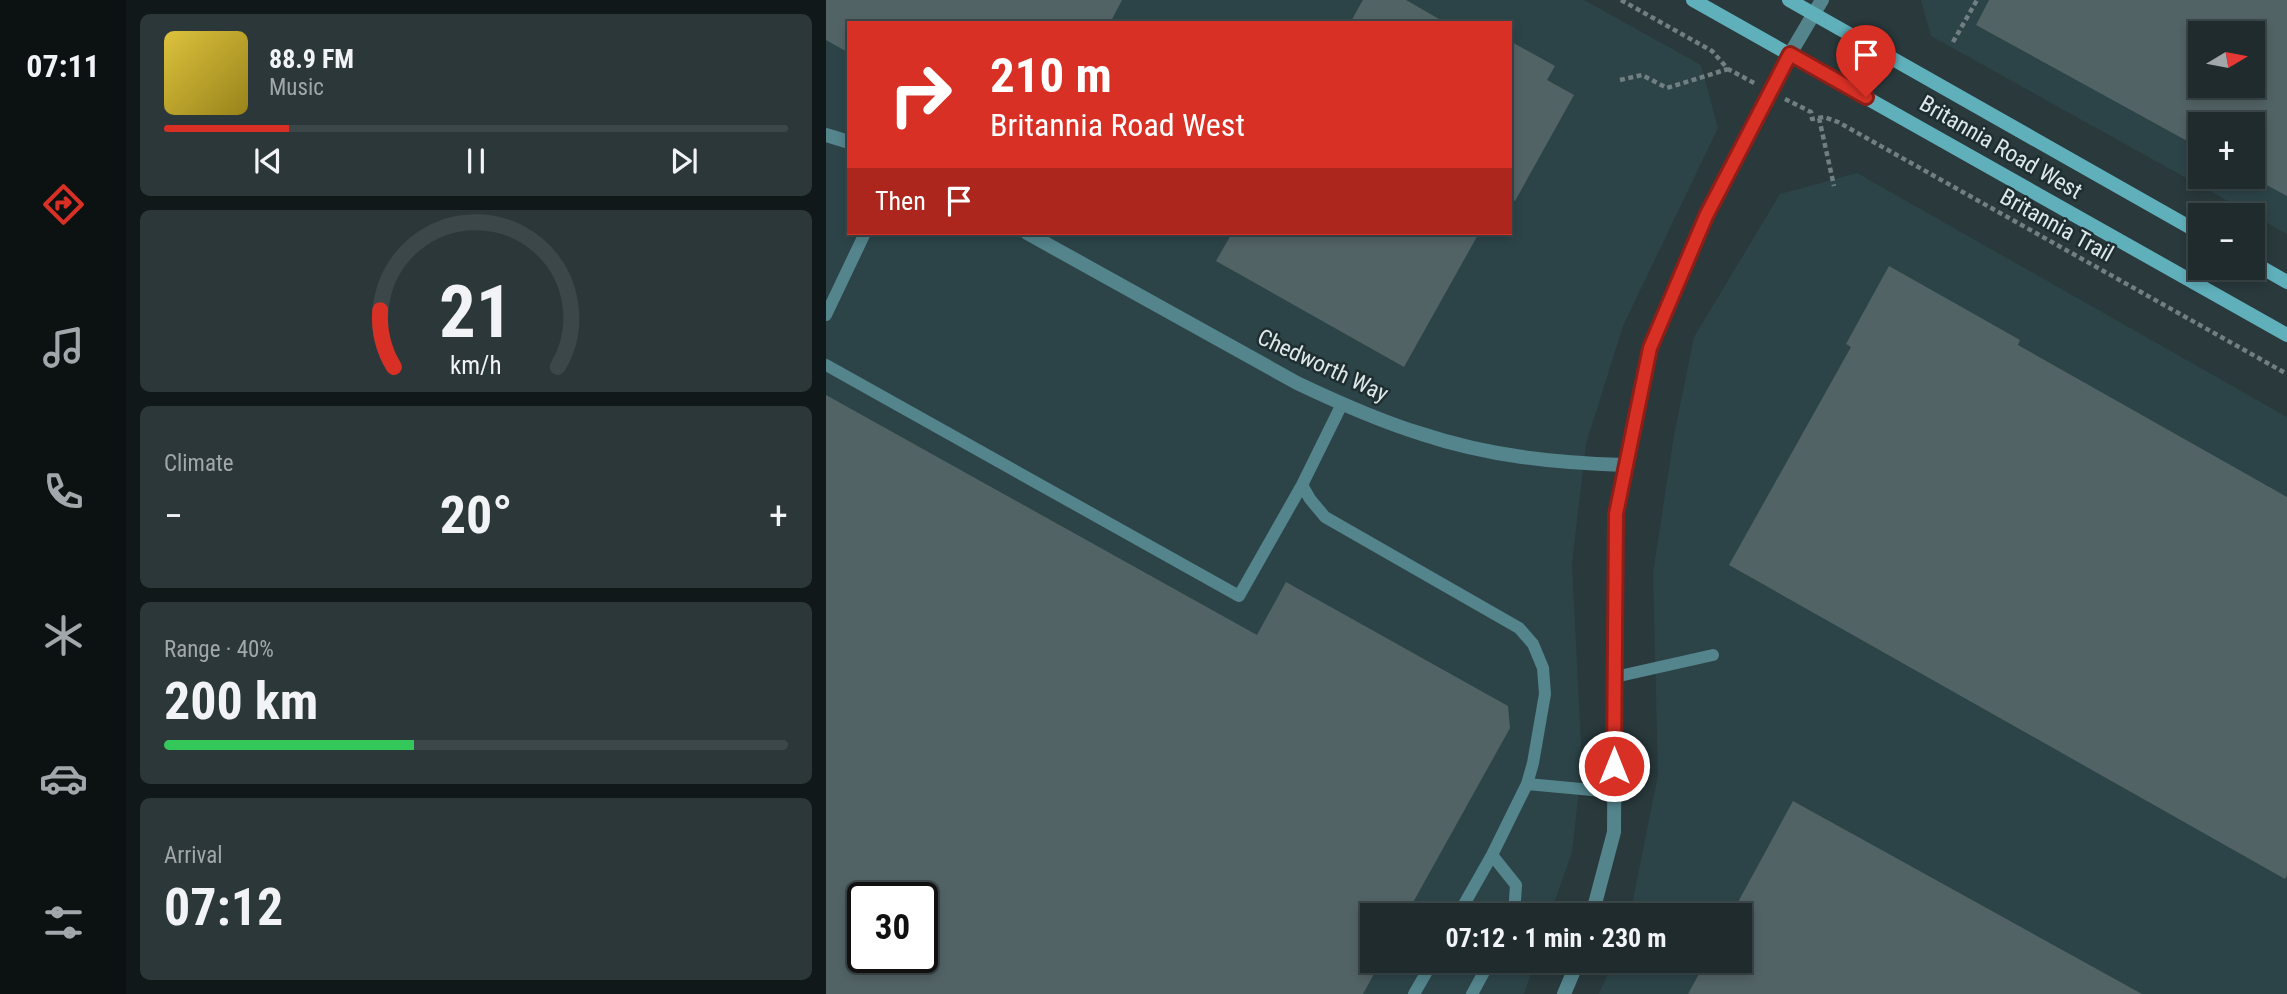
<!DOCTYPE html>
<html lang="en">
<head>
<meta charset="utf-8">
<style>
	body { margin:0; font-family:"Roboto Condensed",sans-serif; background:#2c3739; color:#f1f3f6; height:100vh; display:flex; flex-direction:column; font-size:26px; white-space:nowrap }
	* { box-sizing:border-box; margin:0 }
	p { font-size:23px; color:#a1a7aa }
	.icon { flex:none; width:38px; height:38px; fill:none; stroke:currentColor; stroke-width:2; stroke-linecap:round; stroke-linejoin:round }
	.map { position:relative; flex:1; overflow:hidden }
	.side { display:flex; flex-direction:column; gap:14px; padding:14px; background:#111819; width:700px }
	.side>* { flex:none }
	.hud { position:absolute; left:21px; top:21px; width:665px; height:214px; border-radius:0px; box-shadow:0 4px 10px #0003,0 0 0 2px #3c4749; background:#d93025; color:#fff; overflow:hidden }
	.needle { width:46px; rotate:80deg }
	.fabs { position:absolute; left:1362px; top:21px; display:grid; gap:14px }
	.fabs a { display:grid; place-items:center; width:77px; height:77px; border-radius:0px; background:#1f2b2d; box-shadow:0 4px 10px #0003,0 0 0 2px #3c4749; font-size:35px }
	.speed { position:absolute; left:21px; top:882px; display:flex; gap:14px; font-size:35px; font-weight:700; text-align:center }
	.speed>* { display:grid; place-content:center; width:91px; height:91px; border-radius:50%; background:#1f2b2d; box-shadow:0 4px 10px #0003,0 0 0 2px #3c4749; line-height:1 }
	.speed .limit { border:4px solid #111; border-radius:10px; background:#fff; color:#111 }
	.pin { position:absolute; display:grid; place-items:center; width:60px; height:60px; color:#fff; margin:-72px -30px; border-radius:50% 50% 50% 0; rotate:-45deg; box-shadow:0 0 7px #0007 }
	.pin .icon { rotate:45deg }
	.me { position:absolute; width:77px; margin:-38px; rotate:0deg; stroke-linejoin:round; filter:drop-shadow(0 0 5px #0008) }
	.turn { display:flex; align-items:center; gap:24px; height:147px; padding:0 28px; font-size:32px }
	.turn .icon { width:91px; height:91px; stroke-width:2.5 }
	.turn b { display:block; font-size:49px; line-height:60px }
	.then { display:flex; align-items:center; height:66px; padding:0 28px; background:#0003; gap:14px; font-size:26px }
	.big { font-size:52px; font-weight:700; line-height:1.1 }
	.side .card { flex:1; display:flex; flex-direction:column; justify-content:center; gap:10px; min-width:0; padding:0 24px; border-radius:10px; background:#2c3739 }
	.side .dial { align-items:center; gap:0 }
	.dial svg { height:182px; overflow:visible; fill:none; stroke:#3c4749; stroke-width:7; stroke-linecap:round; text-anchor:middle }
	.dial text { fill:#f1f3f6; stroke:none }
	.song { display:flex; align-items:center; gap:21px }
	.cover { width:84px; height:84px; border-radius:10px; background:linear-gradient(135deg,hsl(50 70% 55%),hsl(50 70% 35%)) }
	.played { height:7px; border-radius:4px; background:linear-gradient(90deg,#d93025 20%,#3c4749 20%) }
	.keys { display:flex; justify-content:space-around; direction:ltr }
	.heat { display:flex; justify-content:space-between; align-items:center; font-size:38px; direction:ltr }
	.charge { height:10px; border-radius:5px; background:linear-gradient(90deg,#34c759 40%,#3c4749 0) }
	.trip { position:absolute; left:534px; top:903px; width:392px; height:70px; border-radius:0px; background:#1f2b2d; box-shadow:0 4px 10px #0003,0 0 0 2px #3c4749; font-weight:700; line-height:70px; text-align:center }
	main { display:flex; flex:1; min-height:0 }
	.tabs { display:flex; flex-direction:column; width:126px; justify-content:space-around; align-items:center; background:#0c1112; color:#a1a7aa }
	.tabs .icon { width:49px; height:49px }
	.tabs .on { color:#d93025 }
	.tabs b { font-size:32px; color:#f1f3f6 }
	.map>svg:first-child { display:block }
	.built { fill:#2c4448; fill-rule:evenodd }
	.building { fill:#526365; fill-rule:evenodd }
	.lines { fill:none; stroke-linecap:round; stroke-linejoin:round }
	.path { stroke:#727f82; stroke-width:4.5; stroke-dasharray:5 3.5; stroke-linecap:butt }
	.service { stroke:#54848c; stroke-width:12 }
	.minor { stroke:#54848c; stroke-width:14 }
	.secondary { stroke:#60b0bc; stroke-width:14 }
	.route-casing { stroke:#8d1f18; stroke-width:18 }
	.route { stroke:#d93025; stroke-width:12 }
	.labels { text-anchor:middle; stroke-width:5; stroke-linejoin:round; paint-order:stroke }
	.street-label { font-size:23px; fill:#dee8ea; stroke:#1f2f31 }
</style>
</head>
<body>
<main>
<nav class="tabs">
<b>07:11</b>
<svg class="icon on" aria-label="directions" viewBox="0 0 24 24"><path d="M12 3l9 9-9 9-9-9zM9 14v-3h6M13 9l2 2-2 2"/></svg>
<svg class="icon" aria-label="music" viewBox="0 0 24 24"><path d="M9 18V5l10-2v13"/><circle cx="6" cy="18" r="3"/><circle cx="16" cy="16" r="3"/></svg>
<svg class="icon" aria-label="phone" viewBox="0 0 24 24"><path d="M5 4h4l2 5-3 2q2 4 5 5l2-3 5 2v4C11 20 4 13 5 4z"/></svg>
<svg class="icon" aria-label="climate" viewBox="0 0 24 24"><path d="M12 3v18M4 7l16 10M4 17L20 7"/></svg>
<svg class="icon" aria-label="car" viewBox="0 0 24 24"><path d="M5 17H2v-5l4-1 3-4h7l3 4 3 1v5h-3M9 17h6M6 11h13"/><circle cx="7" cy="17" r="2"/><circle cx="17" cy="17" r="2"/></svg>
<svg class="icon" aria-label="filters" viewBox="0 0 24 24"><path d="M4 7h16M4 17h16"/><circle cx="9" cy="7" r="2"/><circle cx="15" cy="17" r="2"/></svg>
</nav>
<section class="side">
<div class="card">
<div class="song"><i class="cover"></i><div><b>88.9 FM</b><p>Music</p></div></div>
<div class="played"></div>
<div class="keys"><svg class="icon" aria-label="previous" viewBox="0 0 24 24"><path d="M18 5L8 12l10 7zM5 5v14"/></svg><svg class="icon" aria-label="pause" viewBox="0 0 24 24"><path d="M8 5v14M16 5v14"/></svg><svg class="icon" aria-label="next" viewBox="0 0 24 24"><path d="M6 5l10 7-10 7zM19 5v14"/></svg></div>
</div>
<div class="card dial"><svg viewBox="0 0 100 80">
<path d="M14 69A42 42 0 1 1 86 69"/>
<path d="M14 69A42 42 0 0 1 8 44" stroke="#d93025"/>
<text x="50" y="56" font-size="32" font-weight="700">21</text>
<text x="50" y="72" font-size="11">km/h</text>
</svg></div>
<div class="card"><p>Climate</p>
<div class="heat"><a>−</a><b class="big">20°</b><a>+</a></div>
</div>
<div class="card"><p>Range · 40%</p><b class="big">200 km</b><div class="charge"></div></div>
<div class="card"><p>Arrival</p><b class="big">07:12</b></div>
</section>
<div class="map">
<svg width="1461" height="994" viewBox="0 0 1461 994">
	<rect width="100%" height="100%" fill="#29393c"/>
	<path class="built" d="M0,0H758L875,65L892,128L797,326L760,444L746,563L756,764L746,852L724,915H546V961H709L698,994H0ZM23,23H684V233H23ZM37,898H96V957H37Z
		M1095,0H1461V234L1105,36ZM1374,33H1426V86H1374ZM1374,124H1426V177H1374Z
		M1031,173L1461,417V994H773L787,961H914V915H804L832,775L827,573L848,435L868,337L954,194Z"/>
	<path class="building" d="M0,0H296L284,23H23V53L0,40Z
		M537,0H580L620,23H524Z
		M1163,0H1461V196L1426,177V124H1374V148L1150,25ZM1374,33H1426V86H1374Z
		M684,41L729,66L721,80L748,95L689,201L684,199Z
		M406,233H653L578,367L390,261Z
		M1063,266L1194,340L1192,345L1461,497V875L1459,879L903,565L1025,347L1020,344Z
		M0,395L431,635L460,582L682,706L684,728L580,915H546V961H555L537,994H0ZM37,898H96V957H37Z
		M967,801L1316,994H862L880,961H914V915H905Z"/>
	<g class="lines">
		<path class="path" d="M795,0L886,51L902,69L930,84
			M1127,42L1151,0
			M794,80L816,75L841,88L902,69
			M959,99L985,112L986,119L998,117L1012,122L1461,374
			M993,118L1008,186"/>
		<path class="service" d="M0,315L39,233
			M0,365L413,596L476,485L516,404
			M476,485L484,499L499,517L693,628L707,644L717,668L719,694L707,763L701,784L666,855L632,915
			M789,677L887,655
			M701,784L788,792
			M666,855L690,885L688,915
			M588,994L607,961
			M646,994L664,961"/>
		<path class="minor" d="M0,135L23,142
			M201,233L471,383C511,402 553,421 596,434C662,456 730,463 798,465
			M766,915L788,832L790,514L824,348L880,216L964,54L996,0
			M738,994L752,961"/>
		<path class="secondary" d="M867,0L1461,335
			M963,0L1374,233
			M1426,262L1461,282"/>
	</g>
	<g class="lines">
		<g class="route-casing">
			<path id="route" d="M788,766L790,514L824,348L880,216L964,54L1040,97"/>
		</g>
		<use href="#route" class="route"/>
	</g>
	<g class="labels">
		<g class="street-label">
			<text transform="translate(1175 147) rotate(30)" y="8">Britannia Road West</text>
			<text transform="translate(1231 225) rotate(29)" y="8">Britannia Trail</text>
			<text transform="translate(497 365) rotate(25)" y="8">Chedworth Way</text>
		</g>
	</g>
</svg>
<div class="fabs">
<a><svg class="needle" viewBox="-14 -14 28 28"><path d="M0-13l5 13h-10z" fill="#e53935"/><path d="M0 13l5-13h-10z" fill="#a1a7aa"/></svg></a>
<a>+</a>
<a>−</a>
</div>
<div class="speed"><div class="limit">30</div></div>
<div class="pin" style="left:1040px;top:97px;background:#d93025"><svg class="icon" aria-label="arrive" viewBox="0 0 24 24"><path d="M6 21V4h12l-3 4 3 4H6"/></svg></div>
<svg class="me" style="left:788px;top:766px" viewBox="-20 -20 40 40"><circle r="17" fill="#d93025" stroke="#fff" stroke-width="3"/><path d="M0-11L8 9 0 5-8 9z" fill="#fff"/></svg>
<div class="trip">07:12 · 1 min · 230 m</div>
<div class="hud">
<div class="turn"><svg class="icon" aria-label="right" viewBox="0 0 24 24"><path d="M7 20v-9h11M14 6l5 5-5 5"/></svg><div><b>210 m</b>Britannia Road West</div></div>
<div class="then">Then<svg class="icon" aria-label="arrive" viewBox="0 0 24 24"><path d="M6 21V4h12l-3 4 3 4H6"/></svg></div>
</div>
</div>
</main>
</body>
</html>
